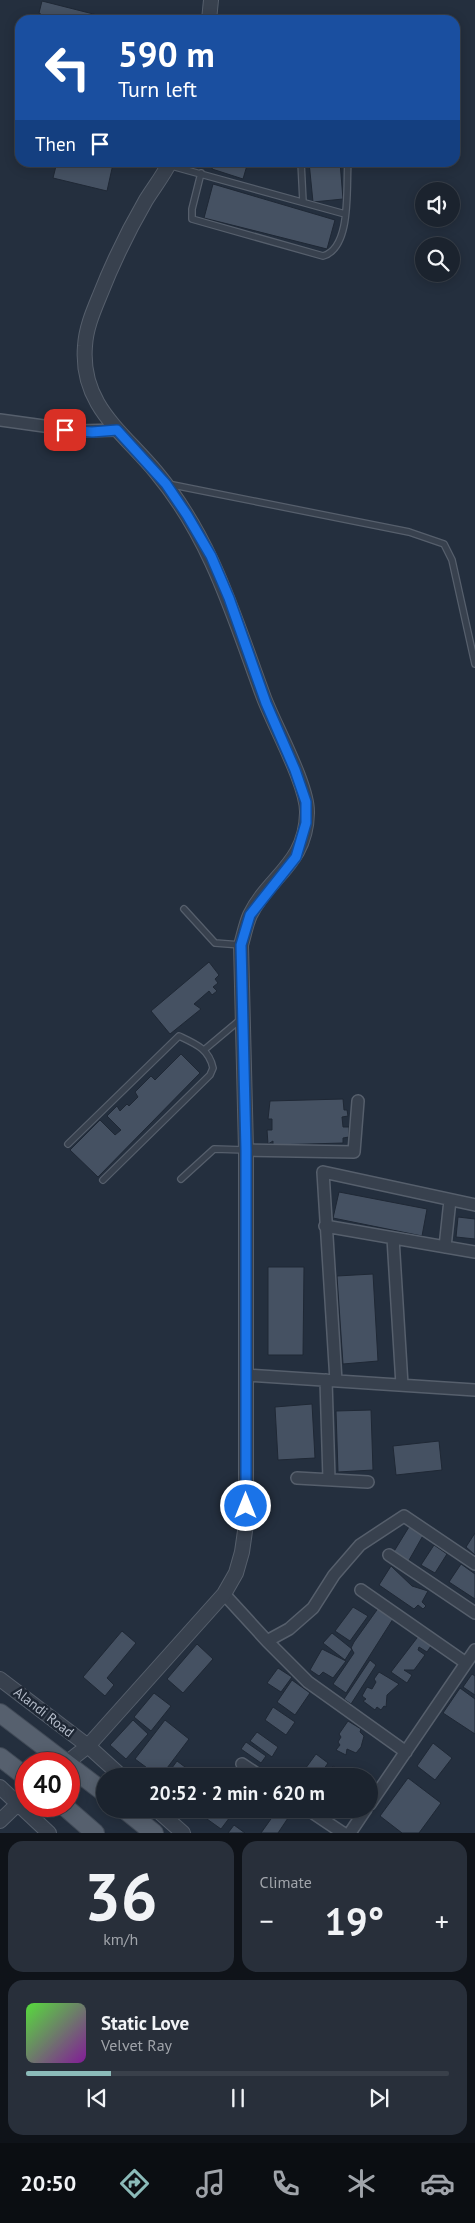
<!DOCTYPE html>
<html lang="en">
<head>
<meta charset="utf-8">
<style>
	body { margin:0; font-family:"PT Sans",sans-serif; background:#282f3a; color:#f1f3f6; height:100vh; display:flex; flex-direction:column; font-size:19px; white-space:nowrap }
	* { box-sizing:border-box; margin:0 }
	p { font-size:16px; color:#a0a4aa }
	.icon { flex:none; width:28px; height:28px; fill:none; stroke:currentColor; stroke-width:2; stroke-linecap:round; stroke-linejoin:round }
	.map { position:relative; height:1833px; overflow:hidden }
	.panel { display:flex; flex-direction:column; gap:8px; padding:8px; background:#0f1319; flex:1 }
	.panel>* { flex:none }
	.hud { position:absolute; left:15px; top:15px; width:445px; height:152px; border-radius:15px; box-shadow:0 2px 12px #0003,0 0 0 1px #39404a; background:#1a4fa0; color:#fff; overflow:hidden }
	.fabs { position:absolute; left:415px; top:182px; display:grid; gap:10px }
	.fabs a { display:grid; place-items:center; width:45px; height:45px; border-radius:50%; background:#1b232e; box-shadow:0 2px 12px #0003,0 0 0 1px #39404a; font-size:25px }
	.speed { position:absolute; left:15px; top:1752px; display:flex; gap:10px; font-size:25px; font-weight:700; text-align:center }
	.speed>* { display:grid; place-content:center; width:65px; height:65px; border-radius:50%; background:#1b232e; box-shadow:0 2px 12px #0003,0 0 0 1px #39404a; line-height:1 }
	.speed .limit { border:8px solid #d22; background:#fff; color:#111 }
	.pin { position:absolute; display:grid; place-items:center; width:42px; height:42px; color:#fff; margin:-21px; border-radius:10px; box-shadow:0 2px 8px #0006 }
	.me { position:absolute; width:55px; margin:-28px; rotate:0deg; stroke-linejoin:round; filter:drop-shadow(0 0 4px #0008) }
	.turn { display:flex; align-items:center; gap:18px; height:105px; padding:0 20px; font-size:22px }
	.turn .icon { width:65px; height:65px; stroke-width:2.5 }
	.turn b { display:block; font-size:35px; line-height:42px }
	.then { display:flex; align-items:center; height:48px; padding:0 20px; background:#0003; gap:10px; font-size:19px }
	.big { font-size:38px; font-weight:700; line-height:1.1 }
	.panel .tile { flex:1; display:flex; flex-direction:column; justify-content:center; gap:8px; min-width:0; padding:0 18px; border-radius:15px; background:#282f3a }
	.panel .dial { align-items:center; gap:0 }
	.dial b { font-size:65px; line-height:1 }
	.song { display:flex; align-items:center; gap:15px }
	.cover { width:60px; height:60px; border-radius:8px; background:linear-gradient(135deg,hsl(110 70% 55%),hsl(290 70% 35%)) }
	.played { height:5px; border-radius:2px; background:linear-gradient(90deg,#8bbbb9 20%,#39404a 20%) }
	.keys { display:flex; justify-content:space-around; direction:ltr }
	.heat { display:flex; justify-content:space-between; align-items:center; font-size:28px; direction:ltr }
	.panel .tiles { flex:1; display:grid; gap:8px; grid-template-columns:1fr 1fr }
	.tile:last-child { grid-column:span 2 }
	.trip { position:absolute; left:96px; top:1768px; width:282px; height:50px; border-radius:25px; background:#1b232e; box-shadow:0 2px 12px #0003,0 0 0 1px #39404a; font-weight:700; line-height:50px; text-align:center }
	.tabs { display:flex; height:80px; justify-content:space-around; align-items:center; background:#0b0e12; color:#a0a4aa }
	.tabs .icon { width:35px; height:35px }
	.tabs .on { color:#8bbbb9 }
	.tabs b { font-size:22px; color:#f1f3f6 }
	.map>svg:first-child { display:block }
	.building { fill:#455162; stroke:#1f2835 }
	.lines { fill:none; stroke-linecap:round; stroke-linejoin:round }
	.service-casing { stroke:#565f6c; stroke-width:8 }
	.minor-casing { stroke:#565f6c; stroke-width:14 }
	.tertiary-casing { stroke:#565f6c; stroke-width:16 }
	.primary-casing { stroke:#414a57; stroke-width:20 }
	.service { stroke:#38414e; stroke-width:5.5 }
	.minor { stroke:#38414e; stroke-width:11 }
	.tertiary { stroke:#38414e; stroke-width:14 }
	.primary { stroke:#56606e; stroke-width:18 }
	.route-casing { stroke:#114b97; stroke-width:12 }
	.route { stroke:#1a73e8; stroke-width:9 }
	.labels { text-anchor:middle; stroke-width:5; stroke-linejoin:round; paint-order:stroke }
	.street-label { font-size:14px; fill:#b4bcc9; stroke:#1d2633 }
</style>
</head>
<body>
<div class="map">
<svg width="475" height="1833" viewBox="0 0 475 1833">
	<rect width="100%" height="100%" fill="#242f3e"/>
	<path class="building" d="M42,1L117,20H47V18L39,13Z
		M16,94H20V138V111H16Z
		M57,162L113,164L107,191L53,178Z
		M214,162H248L243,179L212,169Z
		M309,162H340L343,199L313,202Z
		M213,184L335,220L327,249L204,218Z
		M209,962L219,975L215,979L218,983L213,987L217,991L212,995L209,991L194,1004L201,1009L170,1034L151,1011Z
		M181,1054L200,1073L98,1177L70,1150L100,1120L115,1135L121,1130L107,1116L117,1106L120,1111L127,1104L129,1106L138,1097L135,1092L151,1076L155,1080Z
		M343,1099L344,1110H347L348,1116L342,1117L343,1127H349V1137L343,1138V1143L273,1145V1141L268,1144L267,1130H272V1119H268L270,1101Z
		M339,1192L427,1209L422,1236L333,1218Z
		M458,1217L475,1219V1239L456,1237Z
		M268,1267H304L303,1355H268Z
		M373,1274L378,1361L343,1364L337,1276Z
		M312,1404L315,1458L278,1460L275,1407Z
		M371,1410L373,1470L338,1472L336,1411Z
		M439,1441L442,1470L396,1475L393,1446Z
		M412,1522L425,1532L408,1562L393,1553Z
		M475,1533V1555L466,1547Z
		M434,1545L447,1554L435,1573L421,1565Z
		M461,1564L475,1574V1599L449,1582Z
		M391,1566L412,1586L428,1591L422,1602L426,1606L423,1609L418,1605L414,1609L379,1585Z
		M353,1607L368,1616L350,1641L335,1631Z
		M379,1607L393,1619L346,1693L333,1684L354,1653L351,1648L354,1642Z
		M122,1631L136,1643L107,1678L114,1685L105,1696L83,1677Z
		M332,1633L352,1649L345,1660L323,1643Z
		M420,1634L433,1643L427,1652L419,1647L418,1650L425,1655L414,1670H404L412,1675L407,1683L391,1672Z
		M197,1644L213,1659L183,1693L167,1679Z
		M322,1649L346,1661L333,1678L323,1672L319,1676L310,1670Z
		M370,1660L376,1665L351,1704L344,1699Z
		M278,1668L292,1677L281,1692L267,1683Z
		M379,1672L399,1684L387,1695L386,1707L384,1706L381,1710L377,1707L375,1710L363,1701L366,1699L362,1696L367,1687L372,1689L376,1682L374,1679Z
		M472,1674L475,1676V1695L463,1687Z
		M292,1680L310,1693L295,1715L277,1702Z
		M460,1688L475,1699V1734L443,1713Z
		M154,1693L171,1706L151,1731L134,1717Z
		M273,1707L295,1722L286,1735L265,1720Z
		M133,1720L148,1734L126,1759L110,1745Z
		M165,1720L189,1739L161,1776H158L135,1759Z
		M348,1721L361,1729L360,1732L364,1736L361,1747L356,1753L347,1749L346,1755L336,1750L340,1745L338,1742L341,1737L339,1734Z
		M257,1732L278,1747L272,1757L250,1741Z
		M246,1742L266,1756L261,1763L241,1749Z
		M433,1743L452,1758L435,1780L417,1766Z
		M316,1754L328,1763L319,1776H300Z
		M177,1761L197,1776H166Z
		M333,1766L343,1772L340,1776H326Z
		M354,1771L361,1776H350Z
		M408,1778L441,1803L419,1833H402L380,1816Z
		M204,1809H219L230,1817L221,1829L200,1814Z
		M278,1809L290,1815L278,1833H261Z
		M330,1809H352L346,1817L342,1814L340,1817L335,1814L334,1816L330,1813Z
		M234,1825L245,1833H228Z"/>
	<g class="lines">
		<g class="service-casing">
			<path id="service" d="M301,162L303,202
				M168,165L345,214
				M201,173L192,209V219L323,256C352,248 346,187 348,162
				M168,484L409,532L444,544L452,560L475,664
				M184,909L215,943L241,945
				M204,1050L241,1019
				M68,1144L179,1036C196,1044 209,1049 213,1068L210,1075L103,1180
				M181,1179L214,1149L246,1150"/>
		</g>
		<g class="minor-casing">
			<path id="minor" d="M0,420L80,431L117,430
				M246,1150L354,1152L358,1101
				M325,1226L475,1252
				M393,1238L402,1385
				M445,1247L450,1200
				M246,1375L475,1390
				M326,1380L329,1479
				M336,1381L323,1172L475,1205
				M297,1478L368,1482
				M389,1555L475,1613
				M361,1590L466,1663
				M224,1594L267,1641L289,1629L313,1608L334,1575L360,1545L404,1516L475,1564
				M267,1641L308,1682L406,1752
				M242,1764L260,1776
				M370,1804L475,1650
				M307,1809L343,1833
				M350,1833L366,1809"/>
		</g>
		<g class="tertiary-casing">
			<path id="tertiary" d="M209,20L211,0
				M0,1679L88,1746L121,1776
				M65,1764L88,1746L224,1594L236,1573L242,1552L246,1524V1150L241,945C244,935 246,924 250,915C269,876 306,864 307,813C308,786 275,727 264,698C234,617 212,539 156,472C123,432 80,405 85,346C86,328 93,312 100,295C113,262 128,231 146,200C154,187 163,176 170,162
				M0,1787L49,1833
				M156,1809L183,1833
				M0,1821L26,1796"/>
		</g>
		<g class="primary-casing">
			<path id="primary" d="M0,1713L105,1793
				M0,1757L26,1777
				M64,1806L95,1833
				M124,1809L154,1833"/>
		</g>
		<use href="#service" class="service"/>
		<use href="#minor" class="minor"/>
		<use href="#tertiary" class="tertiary"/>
		<use href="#primary" class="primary"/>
	</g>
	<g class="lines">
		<g class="route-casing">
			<path id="route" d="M65,430L92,432L117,430L166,484L187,515L211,556L229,598L266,703L295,770L306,802V823L296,857L250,915L241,945L246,1150V1506"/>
		</g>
		<use href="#route" class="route"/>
	</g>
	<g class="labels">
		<g class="street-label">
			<text transform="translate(44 1712) rotate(38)" y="5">Alandi Road</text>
		</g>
	</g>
</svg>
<div class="fabs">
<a><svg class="icon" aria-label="sound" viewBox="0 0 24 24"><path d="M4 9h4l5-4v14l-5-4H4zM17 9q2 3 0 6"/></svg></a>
<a><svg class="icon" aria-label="search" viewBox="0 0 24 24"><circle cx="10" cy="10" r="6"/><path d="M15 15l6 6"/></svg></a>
</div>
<div class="speed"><div class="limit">40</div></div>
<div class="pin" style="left:65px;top:430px;background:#d93025"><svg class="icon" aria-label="arrive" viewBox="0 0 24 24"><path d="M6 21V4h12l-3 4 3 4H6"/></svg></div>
<svg class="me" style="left:246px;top:1506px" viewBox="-20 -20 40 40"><circle r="17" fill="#1a73e8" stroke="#fff" stroke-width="3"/><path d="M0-11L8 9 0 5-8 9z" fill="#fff"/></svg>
<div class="trip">20:52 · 2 min · 620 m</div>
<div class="hud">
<div class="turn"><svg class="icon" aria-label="left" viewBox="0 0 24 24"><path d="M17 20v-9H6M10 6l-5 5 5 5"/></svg><div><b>590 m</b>Turn left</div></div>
<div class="then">Then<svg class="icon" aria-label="arrive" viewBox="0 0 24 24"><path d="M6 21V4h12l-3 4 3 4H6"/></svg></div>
</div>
</div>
<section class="panel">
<div class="tiles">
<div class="tile dial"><b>36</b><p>km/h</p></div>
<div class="tile"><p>Climate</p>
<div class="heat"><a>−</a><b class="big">19°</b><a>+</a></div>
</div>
<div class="tile">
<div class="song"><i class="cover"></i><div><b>Static Love</b><p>Velvet Ray</p></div></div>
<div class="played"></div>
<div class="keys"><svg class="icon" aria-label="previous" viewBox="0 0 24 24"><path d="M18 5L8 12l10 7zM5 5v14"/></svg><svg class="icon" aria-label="pause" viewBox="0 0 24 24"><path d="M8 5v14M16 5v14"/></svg><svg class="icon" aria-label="next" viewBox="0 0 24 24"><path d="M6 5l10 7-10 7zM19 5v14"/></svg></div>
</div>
</div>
</section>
<nav class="tabs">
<b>20:50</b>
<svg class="icon on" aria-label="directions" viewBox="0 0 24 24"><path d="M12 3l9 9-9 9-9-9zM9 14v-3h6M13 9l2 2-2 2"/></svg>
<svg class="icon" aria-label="music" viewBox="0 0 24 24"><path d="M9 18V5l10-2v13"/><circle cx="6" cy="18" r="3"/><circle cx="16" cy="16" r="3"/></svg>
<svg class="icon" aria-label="phone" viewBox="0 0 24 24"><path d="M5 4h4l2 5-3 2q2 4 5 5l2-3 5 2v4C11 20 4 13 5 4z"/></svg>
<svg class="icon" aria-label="climate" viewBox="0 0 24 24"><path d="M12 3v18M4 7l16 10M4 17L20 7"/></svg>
<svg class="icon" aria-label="car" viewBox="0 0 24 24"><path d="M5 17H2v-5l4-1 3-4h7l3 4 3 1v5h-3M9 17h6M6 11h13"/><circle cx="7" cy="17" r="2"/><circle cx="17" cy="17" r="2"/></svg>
</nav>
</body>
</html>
